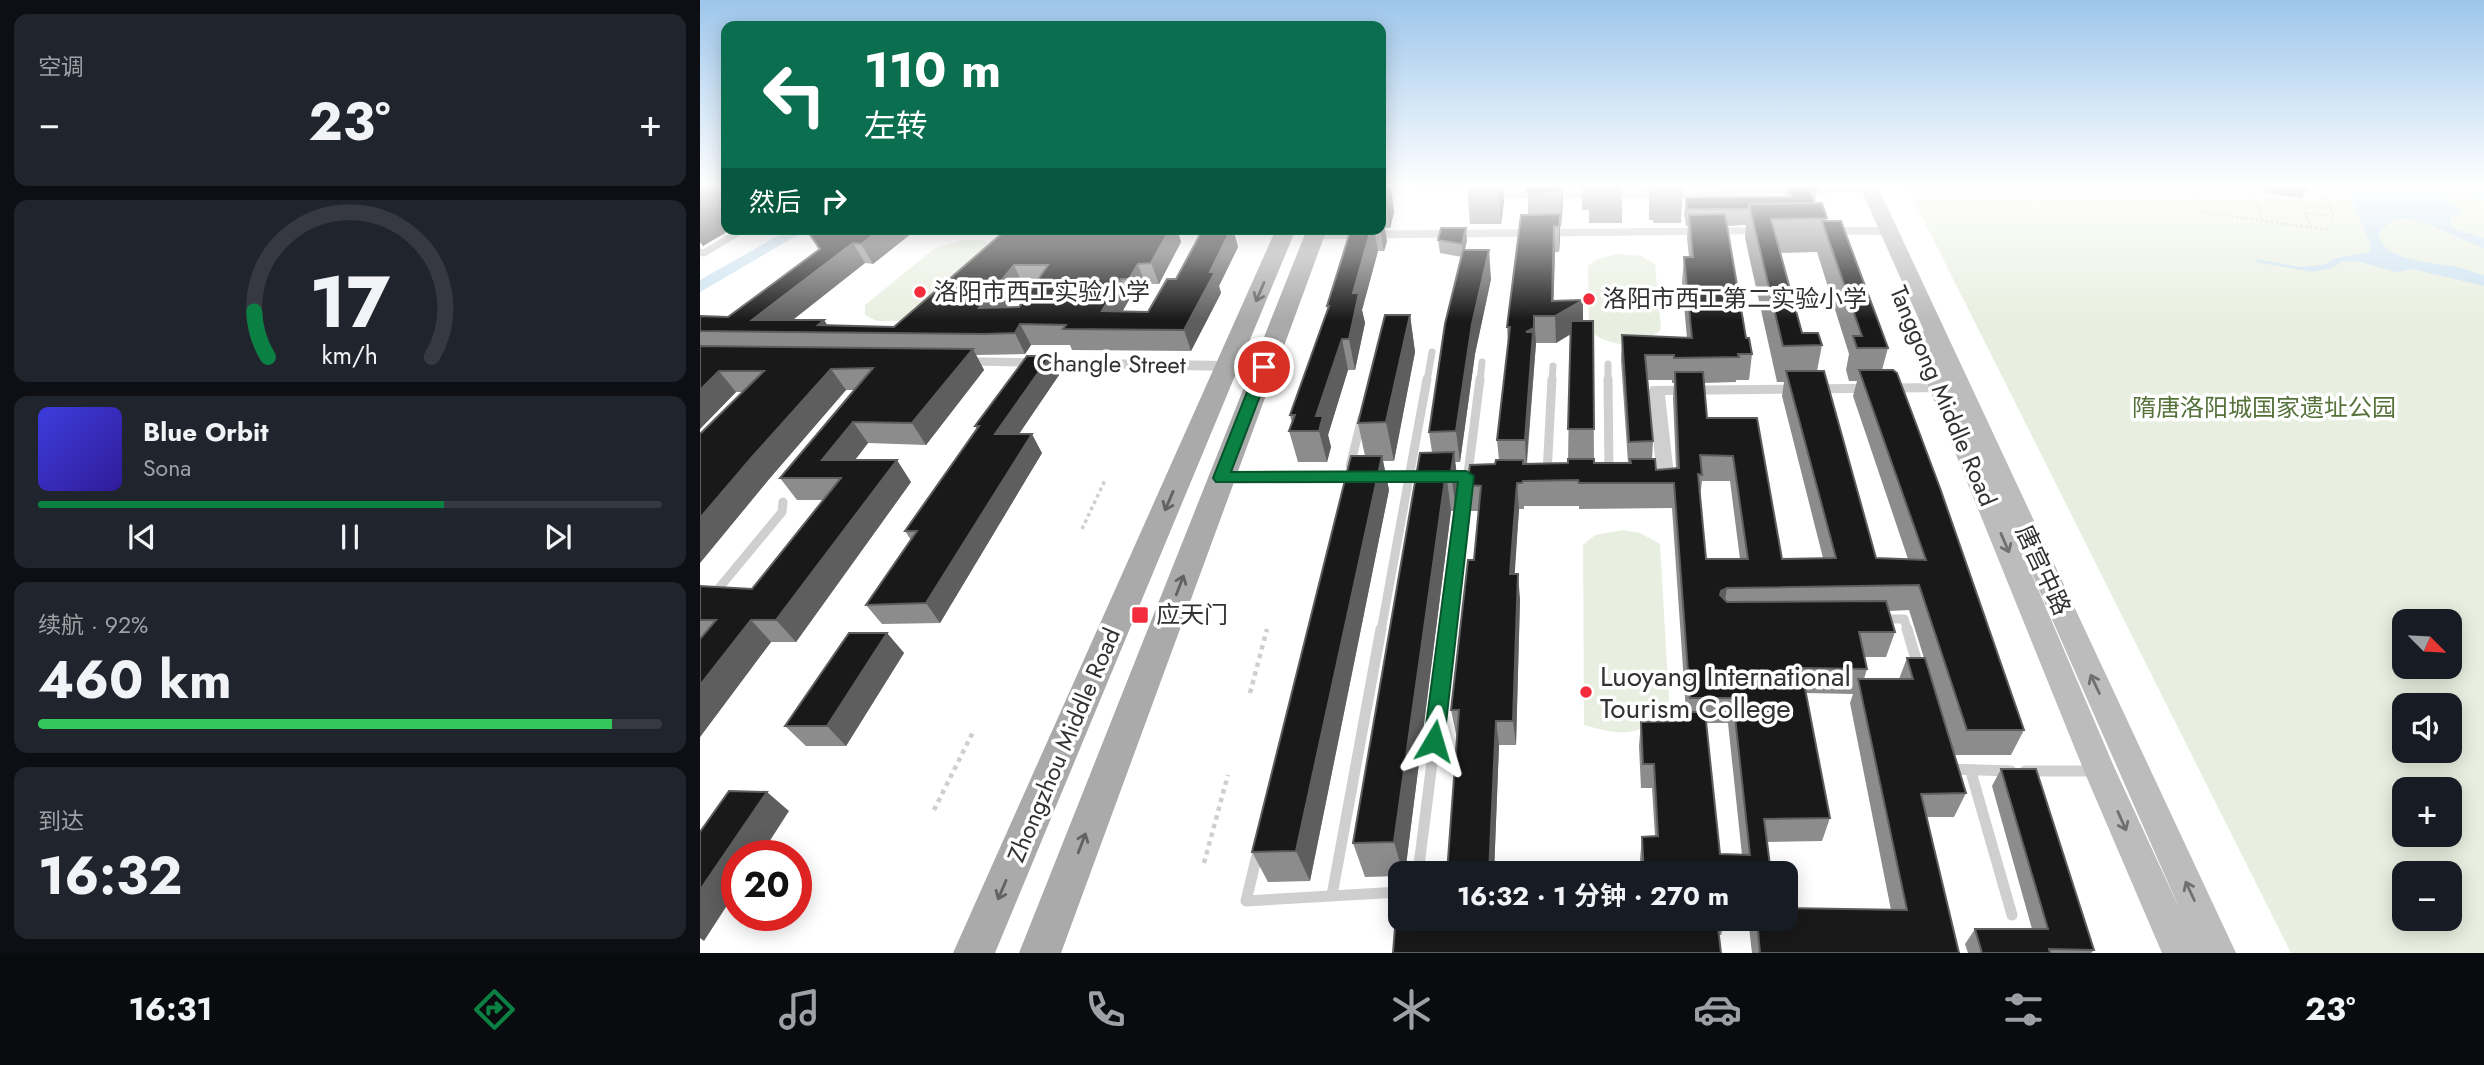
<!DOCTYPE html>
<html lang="zh">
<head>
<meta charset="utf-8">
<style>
	body { margin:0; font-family:Jost,"Noto Sans SC",sans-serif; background:#20242c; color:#f1f3f6; height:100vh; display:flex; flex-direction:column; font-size:26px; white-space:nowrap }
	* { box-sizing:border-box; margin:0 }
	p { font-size:23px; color:#9ea1a6 }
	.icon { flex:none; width:38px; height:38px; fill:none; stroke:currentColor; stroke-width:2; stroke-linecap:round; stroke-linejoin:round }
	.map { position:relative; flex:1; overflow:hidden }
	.details { display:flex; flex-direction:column; gap:14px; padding:14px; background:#0d0f14; width:700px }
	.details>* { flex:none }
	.banner { position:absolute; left:21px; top:21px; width:665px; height:214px; border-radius:14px; box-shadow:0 4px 18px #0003; background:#0b6e4f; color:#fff; overflow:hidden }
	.needle { width:46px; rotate:114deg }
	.fabs { position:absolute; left:1692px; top:609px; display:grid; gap:14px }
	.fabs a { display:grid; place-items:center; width:70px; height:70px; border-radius:14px; background:#171b24; box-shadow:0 4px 18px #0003; font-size:35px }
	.speed { position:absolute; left:21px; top:840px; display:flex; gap:14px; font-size:35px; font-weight:700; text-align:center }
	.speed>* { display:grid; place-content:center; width:91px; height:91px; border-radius:50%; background:#171b24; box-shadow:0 4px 18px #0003; line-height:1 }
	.speed .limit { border:10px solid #d22; background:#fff; color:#111 }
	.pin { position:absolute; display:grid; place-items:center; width:60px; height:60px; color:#fff; margin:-30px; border:4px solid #fff; border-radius:50%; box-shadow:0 2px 7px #0007 }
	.me { position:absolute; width:77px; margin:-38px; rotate:7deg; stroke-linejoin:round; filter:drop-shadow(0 0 5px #0008) }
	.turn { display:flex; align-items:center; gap:24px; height:147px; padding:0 28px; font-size:32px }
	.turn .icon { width:91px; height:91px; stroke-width:2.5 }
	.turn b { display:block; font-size:49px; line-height:60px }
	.then { display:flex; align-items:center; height:66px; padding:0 28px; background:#0003; gap:14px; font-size:26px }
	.big { font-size:52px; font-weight:700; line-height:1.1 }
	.details .tile { flex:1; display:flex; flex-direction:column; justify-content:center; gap:10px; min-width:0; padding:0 24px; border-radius:14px; background:#20242c }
	.details .dial { align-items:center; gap:0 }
	.dial svg { height:182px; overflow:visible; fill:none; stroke:#363941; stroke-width:7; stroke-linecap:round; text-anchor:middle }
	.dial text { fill:#f1f3f6; stroke:none }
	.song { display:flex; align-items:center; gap:21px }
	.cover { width:84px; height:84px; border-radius:10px; background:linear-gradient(135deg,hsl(240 70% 55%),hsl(250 70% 35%)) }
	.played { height:7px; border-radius:4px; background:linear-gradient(90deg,#0b8043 65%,#363941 65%) }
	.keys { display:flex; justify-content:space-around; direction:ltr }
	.heat { display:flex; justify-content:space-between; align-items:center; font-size:38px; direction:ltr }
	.charge { height:10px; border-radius:5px; background:linear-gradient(90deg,#34c759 92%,#363941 0) }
	.trip { position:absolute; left:688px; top:861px; width:410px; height:70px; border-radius:14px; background:#171b24; box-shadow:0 4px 18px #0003; font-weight:700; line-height:70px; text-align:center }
	.tabs { display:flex; height:112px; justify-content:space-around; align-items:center; background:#090b0e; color:#9ea1a6 }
	.tabs .icon { width:49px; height:49px }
	.tabs .current { color:#0b8043 }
	.tabs b { font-size:32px; color:#f1f3f6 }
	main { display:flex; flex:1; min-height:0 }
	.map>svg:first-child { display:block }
	.green { fill:#e9efe0; fill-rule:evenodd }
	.water { fill:#cce2f0 }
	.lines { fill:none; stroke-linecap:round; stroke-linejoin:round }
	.path-far2 { stroke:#cfcfcf; stroke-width:2.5; stroke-dasharray:2.5 2.5; stroke-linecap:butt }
	.path-far1 { stroke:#cfcfcf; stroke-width:3.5; stroke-dasharray:3.5 3.5; stroke-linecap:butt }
	.path { stroke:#cfcfcf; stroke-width:4.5; stroke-dasharray:4.5 4.5; stroke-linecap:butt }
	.lane-far2 { stroke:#cfcfcf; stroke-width:7 }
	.lane-far1 { stroke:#cfcfcf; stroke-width:9 }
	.lane { stroke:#cfcfcf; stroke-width:11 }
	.street { fill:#cfcfcf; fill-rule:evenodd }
	.secondary { fill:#bcbcbc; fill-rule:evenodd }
	.primary { fill:#aaa; fill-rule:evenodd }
	.wall { fill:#8c8c8c; fill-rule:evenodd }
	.shaded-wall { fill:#5e5e5e }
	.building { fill:#191919; stroke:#5e5e5e; stroke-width:2; fill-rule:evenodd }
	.oneway { stroke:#626262 }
	.oneway2 { stroke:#707070 }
	.route { fill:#0b8043; stroke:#07532c; stroke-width:2 }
	.poi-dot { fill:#f22c3d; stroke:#fff; stroke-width:2.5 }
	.labels { text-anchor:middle; stroke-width:7; stroke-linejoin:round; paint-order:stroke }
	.poi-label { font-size:24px; fill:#323232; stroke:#fff; text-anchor:start }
	.street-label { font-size:24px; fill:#323232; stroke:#fff }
	.park-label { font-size:24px; fill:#56723b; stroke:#fff }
	.near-poi-label { font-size:28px; fill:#323232; stroke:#fff; text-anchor:start }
</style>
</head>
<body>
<main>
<section class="details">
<div class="tile"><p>空调</p>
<div class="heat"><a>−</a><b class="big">23°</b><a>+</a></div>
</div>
<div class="tile dial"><svg viewBox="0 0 100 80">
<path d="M14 69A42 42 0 1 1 86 69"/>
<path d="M14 69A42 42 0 0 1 8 49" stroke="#0b8043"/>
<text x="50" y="56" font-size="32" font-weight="700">17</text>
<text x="50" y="72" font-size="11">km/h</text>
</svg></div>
<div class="tile">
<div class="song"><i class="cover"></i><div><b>Blue Orbit</b><p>Sona</p></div></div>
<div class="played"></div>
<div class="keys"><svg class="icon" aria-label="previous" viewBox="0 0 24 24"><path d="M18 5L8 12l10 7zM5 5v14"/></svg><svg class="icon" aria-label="pause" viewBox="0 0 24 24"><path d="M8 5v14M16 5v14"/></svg><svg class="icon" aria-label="next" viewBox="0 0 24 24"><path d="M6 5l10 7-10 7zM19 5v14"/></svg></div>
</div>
<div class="tile"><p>续航 · 92%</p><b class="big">460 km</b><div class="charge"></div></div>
<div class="tile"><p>到达</p><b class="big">16:32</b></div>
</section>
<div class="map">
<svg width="1784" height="953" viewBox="0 0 1784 953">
	<rect width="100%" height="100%" fill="#fff"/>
	<path class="green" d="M1207,187H1784V953H1591ZM1704,621H1750V667H1704ZM1704,705H1750V751H1704ZM1704,789H1750V835H1704ZM1704,873H1750V919H1704Z
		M264,240L284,241L291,244L204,321H177L165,315V305L235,248Z
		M918,254L941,256L955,264L961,329C942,350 908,348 889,330L888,266L898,259Z
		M923,530L940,533L960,544L969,700C945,738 925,737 884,725L883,545L895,535Z"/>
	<path class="water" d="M1647,187H1724L1736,192L1745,190L1744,187H1784V200L1753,194L1746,196L1747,200L1761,210L1758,215L1750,216L1752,228L1784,238V248C1764,242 1716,215 1698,219C1692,220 1685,227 1679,232C1678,261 1737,263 1758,267C1766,269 1775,273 1784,275V286L1712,269L1697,272L1660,262L1643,261L1632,268L1612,272L1557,262L1556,259L1600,267L1623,265L1637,258L1670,252V243Z
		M90,229H108L0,292V280Z"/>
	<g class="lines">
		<path class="path-far2" d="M1496,187L1502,212L1628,230
			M1551,187L1562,220
			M1606,213L1634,217L1630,207
			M1611,228L1603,204L1630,207L1621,187"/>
		<path class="path-far1" d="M382,529L405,480"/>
		<path class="path" d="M550,693L567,629
			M234,810L274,730
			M504,863L528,775"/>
		<path class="lane-far2" d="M794,195H836
			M854,195H892
			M913,195H943
			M0,252L4,253L44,229
			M908,364V381
			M727,381L732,352
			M780,381L782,362
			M852,381L853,366"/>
		<path class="lane-far1" d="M908,379L909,474
			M650,466L662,418
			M847,474L852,379
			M0,611L82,512L83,502
			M1182,619H1204L1208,631
			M681,631L727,379
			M748,631L780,379"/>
		<path class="lane" d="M1207,629L1219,669
			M1250,769L1311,771
			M1325,771H1395
			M1271,772L1312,915
			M558,851L546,901L700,892
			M718,873L749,629
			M632,895L681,629"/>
		<path class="street" d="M936,187H948L949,191L1175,187L1169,191L943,199L937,195Z
			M1069,227L1074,228V234L615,239L608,235L615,231Z
			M1121,227H1188L1194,231L1188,235L1116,234V228Z
			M255,357L528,361L536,366L528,371L250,365L247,362Z
			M1240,383L1246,384L1248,388L1246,392L965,395L974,476C967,485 947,485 940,476L943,472L956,470L949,390L951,386Z
			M791,470L800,476L791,482L521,484L512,478L521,472Z"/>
		<path class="secondary" d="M1160,187H1178L1536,953H1462L1384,771L1208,336L1211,332L1224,331ZM1310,524L1481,912L1415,769Z"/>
		<path class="primary" d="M576,229H596L295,953H253Z
			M607,229H627L361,953H319Z"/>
	</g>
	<path class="wall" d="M681,187H691L694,212L690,228H684L687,241L684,251H678L662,310L665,323L655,370H648L628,435L631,447L627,462H598L589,431L592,423L590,415L628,309L627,306L651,229H681Z
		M720,187H758V189H720Z
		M767,187H803L804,201L801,224H770Z
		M828,187H863V201L861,227H860L859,252H855L853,301L883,300V321H893L894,463H928L921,360L922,335L987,338L982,282L984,257H989L987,238L988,226H986L984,214L986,198L1085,197L1086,187H1116L1117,191L1115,203L1127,218L1126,221L1188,348L1182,370L1324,730L1311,755H1255L1266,793L1254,817H1227L1259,953H1052L1048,919H1085L1191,910L1150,703L1153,694L1106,693L1130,818L1122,841L1067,842L1071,873H941L940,859L942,837L955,836L952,788H941L939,746L941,722L980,721L981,712H986L972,508L879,509V506H824V509H819L814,574L820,599L816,745H799L794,873H747L757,734H756L751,710L774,560L779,511H770L767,485L795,464L799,460L797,440L808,343L807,327L828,215ZM1046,225L1045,238L1077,382H1084L1082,396L1123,558L1082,559L1057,418H1007L1004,383L1036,382V380H1049L1052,354L1046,338L1027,226ZM1117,252L1149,354L1146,370L1149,381H1157L1153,396L1208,559L1176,558L1117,371L1122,345L1102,333L1080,253ZM870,334L868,463L827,464L836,343H856ZM947,380H972V383H974L973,398L976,469L956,470L952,459L953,441ZM1002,481H1030L1040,559H1006L1000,497ZM1209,610L1224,658H1207L1199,679H1164L1167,669L1164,657H1186L1195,632L1189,611ZM1006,723H1028L1042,855L1020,854Z
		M882,187H922V223H889V210H882Z
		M949,187H983L981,223H953V220H949Z
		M1564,187H1608L1602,198L1566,193Z
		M106,229H217L173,264L165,263L93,320H124L128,326L194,327L302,234L289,231L288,229H477L481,242L459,284H445L437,299L429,300L422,311L448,312L476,279L503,229H533L538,247L519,286L521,293L491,351L372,350L370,345H331L325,354L276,355L284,370L226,445L168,443L155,460L211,482L96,642H71L0,737V586L52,589L123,500H97L80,478L155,390H146L70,478L0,563V434L43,392H36L0,429V316L28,317L119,250ZM323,285H334L319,307H306Z
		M738,240H767L765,250L791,279L775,354L760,462H755L759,491L756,511H751L705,873H700V876L665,877L653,843L732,452L729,432L762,257L740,253Z
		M710,315L715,352L694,461H683L689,490L610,881L568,882L552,852L665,456L658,423Z
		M350,356L359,375L319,434L342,453L240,623L182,624L166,605L211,540L205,531L277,429L275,426Z
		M187,633L204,653L146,746H106L85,726Z
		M1301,769L1394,950L1391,953H1268L1265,944L1275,929H1332L1292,786Z
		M700,919H1025L1021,935H1019L693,953Z"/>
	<path class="shaded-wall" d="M14,187H26V229H32L3,246L0,242V195Z
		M681,187H691L694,212L690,228L684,193Z
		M799,187H803L804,201L801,224Z
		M861,187H863V201L861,227Z
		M682,212L687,241L684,251L680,229Z
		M860,214V240L859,252V226Z
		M854,226L855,252L853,316L852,301Z
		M766,228L767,240L763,257L762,244Z
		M181,229H217L173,264L161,244Z
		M470,229H477L481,242L459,284L451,263Z
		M531,229H533L538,247L519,286L521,293L491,351L484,330L510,272Z
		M671,229H674L678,251L662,310L665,323L655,370L649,339L653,293Z
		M153,243L165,263L77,332L52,320Z
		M789,250L791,279L775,354L760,462L756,431L772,324Z
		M438,264L445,284L437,299L429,279Z
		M314,265L323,285L290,328L279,308Z
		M421,279L429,300L412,330L402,311Z
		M883,300V327L856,343L855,316Z
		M710,315L715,352L694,461L686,422Z
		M834,316L836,343L826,468L825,440L826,332Z
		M124,320L132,333L118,325Z
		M320,324L331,345L325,354L315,333Z
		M642,339L648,370L628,435L631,447L627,462L619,431L616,416Z
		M273,349L284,370L226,445L212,423Z
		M350,356L359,375L306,453L295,434Z
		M131,369L146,390L70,478L0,563V518L53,456Z
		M19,371L36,392L0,429V390Z
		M153,422L168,443L141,478L122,460Z
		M332,434L342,453L240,623L226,603Z
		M754,452L759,491L756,511L751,472Z
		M682,456L689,490L610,881L596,851Z
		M197,460L211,482L96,642L76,620Z
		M746,472L751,511L705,873H703L694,842Z
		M817,483L819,509L813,600L810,574Z
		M818,574L820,599L816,745L813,721Z
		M1027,588L1023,613L1016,621L1021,591Z
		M51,620L71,642L0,737V685Z
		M187,633L204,653L146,746L127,726Z
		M796,721L799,745L794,873H789Z
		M67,792L89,811L60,856H37V890L4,941L0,938V890Z"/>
	<path class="building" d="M0,187H14L0,195Z
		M681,187H686L684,193H681Z
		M767,187H799V188H767Z
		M828,187H861L860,191L827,192Z
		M889,187H922V188H889Z
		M954,187H983V188H955Z
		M1089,187H1116L1117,191L1110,190L1114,203L1049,204L1048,209H987L986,198L1092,197Z
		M1122,203L1127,218L1071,219L1102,333H1118L1122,345L1083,346L1049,204Z
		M860,214L859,226H854L852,301L883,300L855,316H834V328L826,332H833L825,440H797L810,327H807L821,215Z
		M1025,214L1046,338H1049L1052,354H1038L1039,357L974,358V355H945L953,441L929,442L922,335L992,338L984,257H993L989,215Z
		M1122,221H1141L1188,348H1157L1153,336H1162Z
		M741,228H766L762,244L738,240Z
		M106,229H181L161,244L153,243L52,320H124L118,325L194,327L307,229H470L451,263L438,264L429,279H421L402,311L448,312L467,279H476L503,229H531L510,272H515L484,330L363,329L366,325L320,324L315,333L285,334L0,331V316L28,317L120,249ZM314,265H348L319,307L279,308Z
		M651,229H671L653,293H659L649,339H642L616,416H623L619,431H589L595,415H590L629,306H627Z
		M763,250H789L772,324L756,431L729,432L745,324Z
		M685,315H710L686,422L658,423Z
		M871,321H893L894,429H868Z
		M0,346L273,349L212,423L153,422L122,460H197L76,620H51L0,685V639L16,620H0V586L52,589L141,478H80L173,368L131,369L53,456L0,518V434L64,371H19L0,390Z
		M327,356H350L295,434H332L226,603L166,605L217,531H205L279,426H275Z
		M1159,370H1193L1197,373L1240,488L1324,730H1267L1219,585L1027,588L1021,591L1020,595L1027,602L1186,601L1195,632H1159L1167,669L1101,668L1130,818L1064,819L1071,873H944L942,837L958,836L954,764H943L941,722L982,721L981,712H1005L1020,854L1050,855L1033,698H990L974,483H879L878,480L823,481L822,483H817L810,574H818L813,721H796L789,873H747L759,710H751L768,560H774L781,486L767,485L770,465L795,464L796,460H823V464L868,463V459H894V463H931L930,459H955L956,470L979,468L975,372H1003L1007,418H1057L1082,559L1136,558L1086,371H1124L1176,558L1226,560ZM1000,455L1033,456L1048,559H1006L998,474L1002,475Z
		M754,452L751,472H746L694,842L653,843L720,453Z
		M651,456H682L596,851L552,852Z
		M149,633H187L127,726H85Z
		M1207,658H1225L1266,793L1221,794L1259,953H1060L1057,919H1085V908L1207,910L1158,679H1213Z
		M1301,769H1336L1394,950L1349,949L1350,953H1282L1275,929H1348Z
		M29,791L67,792L0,890V832Z
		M698,889L700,890V919H1017L1021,953H693Z"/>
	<defs><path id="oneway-shaft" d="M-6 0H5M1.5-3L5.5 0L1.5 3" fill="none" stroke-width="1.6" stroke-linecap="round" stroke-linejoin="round" transform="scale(1.75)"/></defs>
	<g class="oneway">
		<use href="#oneway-shaft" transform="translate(560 292) rotate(113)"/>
		<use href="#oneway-shaft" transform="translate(469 501) rotate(113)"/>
		<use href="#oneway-shaft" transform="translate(480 585) rotate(-69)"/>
		<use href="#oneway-shaft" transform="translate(382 843) rotate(-69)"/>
		<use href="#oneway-shaft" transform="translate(302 890) rotate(113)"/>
	</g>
	<g class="oneway2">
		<use href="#oneway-shaft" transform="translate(1305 543) rotate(67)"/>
		<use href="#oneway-shaft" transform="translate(1395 684) rotate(-115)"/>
		<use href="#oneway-shaft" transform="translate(1422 821) rotate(66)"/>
		<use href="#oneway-shaft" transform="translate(1490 891) rotate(-115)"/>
	</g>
	<linearGradient id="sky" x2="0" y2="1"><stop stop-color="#9dc6eb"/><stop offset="0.58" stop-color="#fff"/><stop offset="1" stop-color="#fff" stop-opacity="0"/></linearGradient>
	<rect width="1784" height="320" fill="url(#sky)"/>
	<path class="route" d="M564,363L571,367L531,472L766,471L774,476L744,741L741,747L734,750L727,747L724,741L758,482H516L513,478L557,367Z"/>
	<g class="poi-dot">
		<circle cx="220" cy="292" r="7"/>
		<circle cx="889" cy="299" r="7"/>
		<rect x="431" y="606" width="18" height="18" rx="3.5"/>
		<circle cx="886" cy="692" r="7"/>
	</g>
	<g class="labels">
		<g class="poi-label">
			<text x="234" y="300">洛阳市西工实验小学</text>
			<text x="903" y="307">洛阳市西工第二实验小学</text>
			<text x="456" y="623">应天门</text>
		</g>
		<g class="street-label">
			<text transform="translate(411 364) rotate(1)" y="8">Changle Street</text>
			<text transform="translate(1243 396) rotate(67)" y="8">Tanggong Middle Road</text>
			<text transform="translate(1343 570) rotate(65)" y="8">唐宫中路</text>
			<text transform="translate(364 745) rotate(-67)" y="8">Zhongzhou Middle Road</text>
		</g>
		<g class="park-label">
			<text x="1564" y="416">隋唐洛阳城国家遗址公园</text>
		</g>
		<g class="near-poi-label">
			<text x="900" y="686">Luoyang International<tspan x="900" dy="32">Tourism College</tspan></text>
		</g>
	</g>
</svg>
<div class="fabs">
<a><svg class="needle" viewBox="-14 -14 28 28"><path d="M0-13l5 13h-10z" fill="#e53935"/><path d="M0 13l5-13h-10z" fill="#9ea1a6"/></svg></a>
<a><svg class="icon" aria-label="sound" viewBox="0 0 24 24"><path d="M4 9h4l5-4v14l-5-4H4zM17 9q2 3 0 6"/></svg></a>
<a>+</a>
<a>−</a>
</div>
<div class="speed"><div class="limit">20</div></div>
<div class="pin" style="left:564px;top:367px;background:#d93025"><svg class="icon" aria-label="arrive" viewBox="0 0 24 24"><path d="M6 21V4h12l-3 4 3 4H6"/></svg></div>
<svg class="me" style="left:734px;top:741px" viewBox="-20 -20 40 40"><path d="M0-17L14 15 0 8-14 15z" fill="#0b8043" stroke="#fff" stroke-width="4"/></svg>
<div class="trip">16:32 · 1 分钟 · 270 m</div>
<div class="banner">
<div class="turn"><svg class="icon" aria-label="left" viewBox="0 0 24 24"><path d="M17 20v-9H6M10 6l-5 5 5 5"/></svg><div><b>110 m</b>左转</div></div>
<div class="then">然后<svg class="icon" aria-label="right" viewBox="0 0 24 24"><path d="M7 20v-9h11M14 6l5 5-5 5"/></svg></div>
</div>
</div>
</main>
<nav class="tabs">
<b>16:31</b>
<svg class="icon current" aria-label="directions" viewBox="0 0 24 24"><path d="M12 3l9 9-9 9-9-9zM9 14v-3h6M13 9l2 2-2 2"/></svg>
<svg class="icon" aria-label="music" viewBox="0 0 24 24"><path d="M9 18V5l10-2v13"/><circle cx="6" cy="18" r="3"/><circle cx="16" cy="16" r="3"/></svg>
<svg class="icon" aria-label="phone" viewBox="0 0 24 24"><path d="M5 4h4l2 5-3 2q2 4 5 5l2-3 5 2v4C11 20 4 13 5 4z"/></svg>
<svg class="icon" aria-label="climate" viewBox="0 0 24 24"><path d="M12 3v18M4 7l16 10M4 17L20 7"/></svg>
<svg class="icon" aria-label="car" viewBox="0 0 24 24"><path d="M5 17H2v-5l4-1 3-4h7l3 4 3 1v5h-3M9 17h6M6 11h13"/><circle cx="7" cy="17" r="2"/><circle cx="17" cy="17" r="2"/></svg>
<svg class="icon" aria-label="filters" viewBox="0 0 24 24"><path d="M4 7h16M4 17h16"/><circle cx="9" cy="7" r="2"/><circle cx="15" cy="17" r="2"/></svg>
<b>23°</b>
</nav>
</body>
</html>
